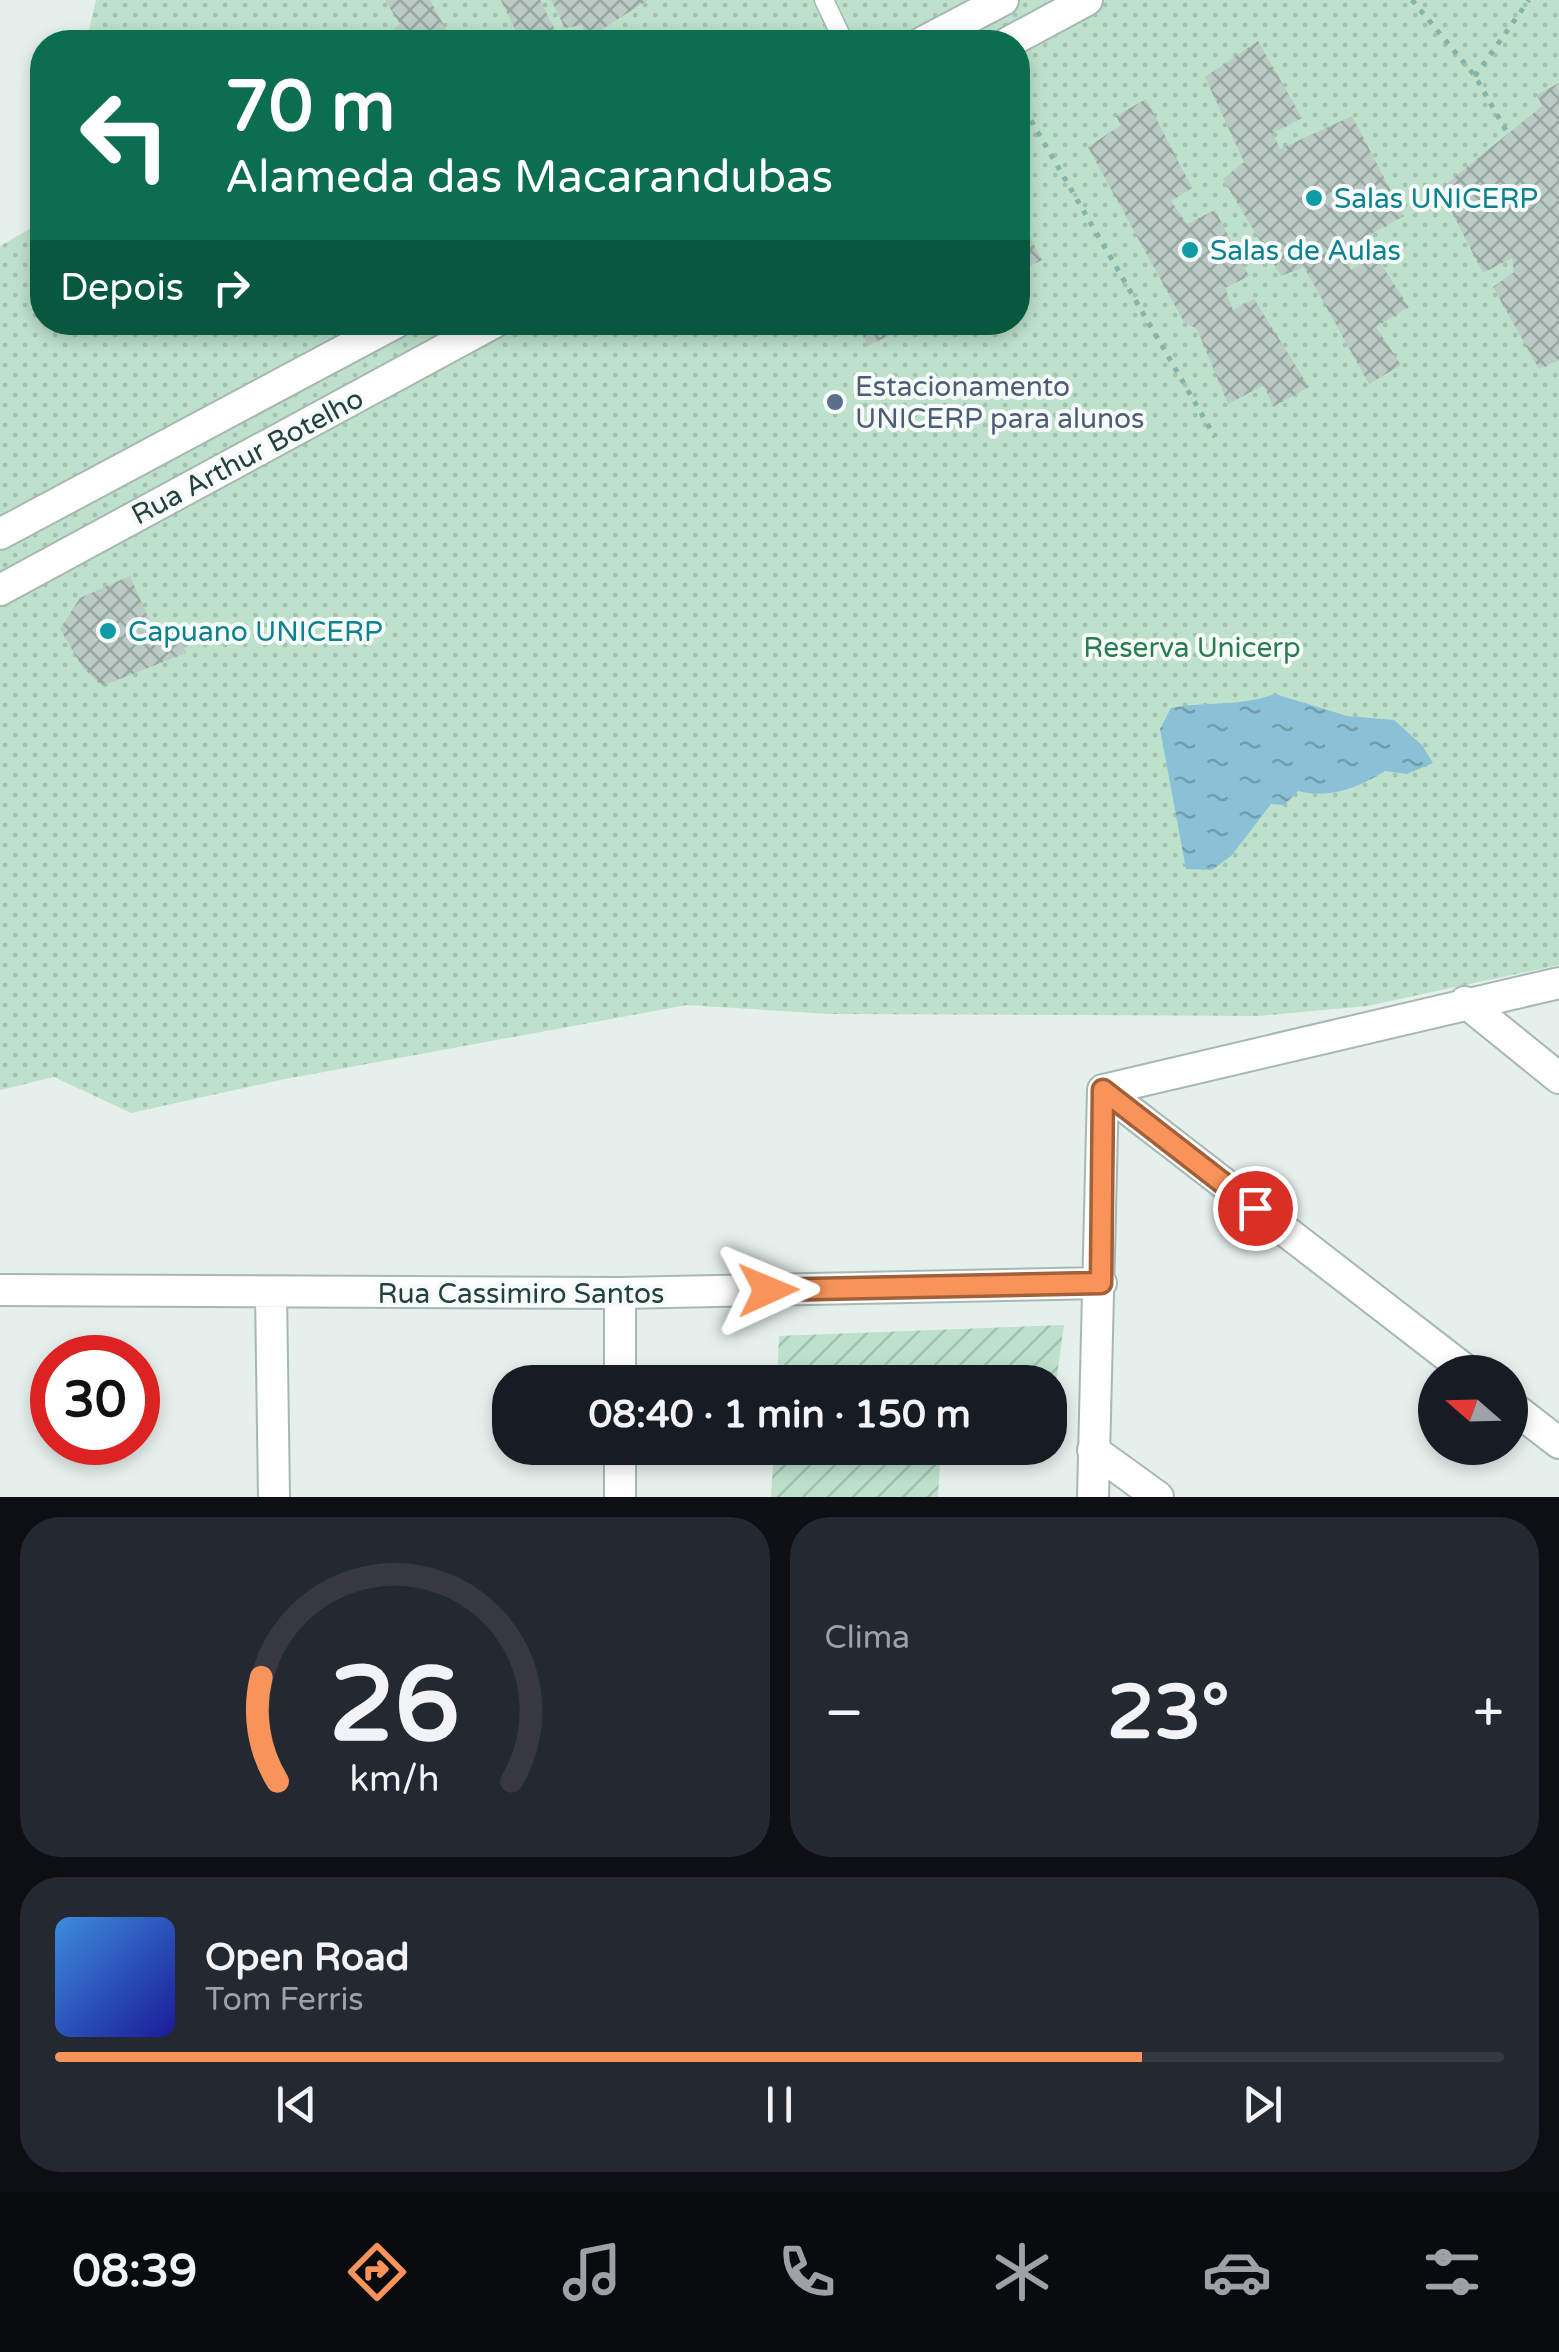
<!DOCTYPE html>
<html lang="pt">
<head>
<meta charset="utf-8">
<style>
	body { margin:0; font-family:"Varela Round",sans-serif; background:#242831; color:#f1f3f6; height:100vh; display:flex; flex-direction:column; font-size:38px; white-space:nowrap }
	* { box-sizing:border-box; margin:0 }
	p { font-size:32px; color:#9ea1a6 }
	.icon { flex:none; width:55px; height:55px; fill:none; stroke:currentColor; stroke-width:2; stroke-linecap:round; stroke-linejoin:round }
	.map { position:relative; height:1497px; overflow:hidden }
	.details { display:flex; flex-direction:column; gap:20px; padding:20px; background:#0d0f14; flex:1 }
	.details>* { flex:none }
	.hud { position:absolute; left:30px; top:30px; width:1000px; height:305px; border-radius:40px; box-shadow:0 5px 15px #0003; background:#0b6e4f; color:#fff; overflow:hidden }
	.needle { width:65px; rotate:290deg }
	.fabs { position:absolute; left:1418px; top:1355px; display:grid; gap:20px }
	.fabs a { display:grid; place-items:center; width:110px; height:110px; border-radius:50%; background:#171b24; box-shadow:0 5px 15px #0003; font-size:50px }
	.speed { position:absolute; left:30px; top:1335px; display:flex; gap:20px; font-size:50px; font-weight:700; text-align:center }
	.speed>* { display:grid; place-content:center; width:130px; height:130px; border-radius:50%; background:#171b24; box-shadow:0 5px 15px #0003; line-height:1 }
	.speed .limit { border:15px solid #d22; background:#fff; color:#111 }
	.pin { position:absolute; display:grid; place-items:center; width:85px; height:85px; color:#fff; margin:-42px; border:5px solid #fff; border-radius:50%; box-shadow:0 2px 10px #0007 }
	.me { position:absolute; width:110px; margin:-55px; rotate:89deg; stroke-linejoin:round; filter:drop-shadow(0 0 8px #0008) }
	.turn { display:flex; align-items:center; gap:35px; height:210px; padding:0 30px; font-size:45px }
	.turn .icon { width:130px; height:130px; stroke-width:2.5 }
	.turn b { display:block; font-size:70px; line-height:85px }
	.then { display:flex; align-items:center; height:95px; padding:0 30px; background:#0003; gap:20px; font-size:38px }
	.big { font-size:75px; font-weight:700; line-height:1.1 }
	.details .tile { flex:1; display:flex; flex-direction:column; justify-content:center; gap:15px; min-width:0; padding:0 35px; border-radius:40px; background:#242831 }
	.details .dial { align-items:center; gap:0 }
	.dial svg { height:260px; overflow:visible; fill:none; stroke:#363941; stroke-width:7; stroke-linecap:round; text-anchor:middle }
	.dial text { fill:#f1f3f6; stroke:none }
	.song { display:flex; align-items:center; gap:30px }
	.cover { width:120px; height:120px; border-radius:15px; background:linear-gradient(135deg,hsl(210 70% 55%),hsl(240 70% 35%)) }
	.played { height:10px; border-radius:5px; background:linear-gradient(90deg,#f8945a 75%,#363941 75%) }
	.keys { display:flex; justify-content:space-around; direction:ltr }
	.heat { display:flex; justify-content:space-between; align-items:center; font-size:55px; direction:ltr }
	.details .tiles { flex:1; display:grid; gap:20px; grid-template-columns:1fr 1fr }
	.tile:last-child { grid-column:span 2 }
	.trip { position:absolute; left:492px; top:1365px; width:575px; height:100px; border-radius:40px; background:#171b24; box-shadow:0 5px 15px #0003; font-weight:700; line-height:100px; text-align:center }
	.tab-bar { display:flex; height:160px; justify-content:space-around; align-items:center; background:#090b0e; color:#9ea1a6 }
	.tab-bar .icon { width:70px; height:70px }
	.tab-bar .active { color:#f8945a }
	.tab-bar b { font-size:45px; color:#f1f3f6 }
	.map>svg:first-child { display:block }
	.grass { fill:url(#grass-dots) }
	.garden { fill:url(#garden-furrows) }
	.water { fill:url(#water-ripples) }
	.building { fill:url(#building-cross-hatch) }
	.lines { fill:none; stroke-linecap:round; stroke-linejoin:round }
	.service-casing { stroke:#a7b8b4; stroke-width:21 }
	.minor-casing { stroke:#a7b8b4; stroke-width:34 }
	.path { stroke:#84b4aa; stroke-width:5; stroke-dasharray:5 8; stroke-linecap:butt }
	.service { stroke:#fff; stroke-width:18 }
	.minor { stroke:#fff; stroke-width:30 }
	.route-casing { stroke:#a1603a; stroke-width:25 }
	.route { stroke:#f8945a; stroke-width:18 }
	.culture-dot { fill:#0f9aa8; stroke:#f6fbf9; stroke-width:4 }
	.service-dot { fill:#5c6f8a; stroke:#f6fbf9; stroke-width:4 }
	.labels { text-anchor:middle; stroke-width:8; stroke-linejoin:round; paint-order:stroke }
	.culture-label { font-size:28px; fill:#0d838f; stroke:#f6fbf9; text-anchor:start }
	.service-label { font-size:28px; fill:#4e5e75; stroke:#f6fbf9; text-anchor:start }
	.street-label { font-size:28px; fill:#23423d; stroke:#f6fbf9 }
	.park-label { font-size:28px; fill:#2b7b53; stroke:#f6fbf9 }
</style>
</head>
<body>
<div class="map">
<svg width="1559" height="1497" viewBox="0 0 1559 1497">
	<defs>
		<pattern id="grass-dots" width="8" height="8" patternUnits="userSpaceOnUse" patternTransform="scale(2.5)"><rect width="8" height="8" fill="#bde1cb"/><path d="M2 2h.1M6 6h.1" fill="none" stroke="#a2c2af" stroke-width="1.8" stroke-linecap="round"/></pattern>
		<pattern id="garden-furrows" width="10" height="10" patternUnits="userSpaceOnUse" patternTransform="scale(2.5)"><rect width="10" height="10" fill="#bde1cb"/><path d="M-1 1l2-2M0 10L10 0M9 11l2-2" fill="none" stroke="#a2c2af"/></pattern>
		<pattern id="water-ripples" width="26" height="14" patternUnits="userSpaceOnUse" patternTransform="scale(2.5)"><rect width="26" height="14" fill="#8bc1d6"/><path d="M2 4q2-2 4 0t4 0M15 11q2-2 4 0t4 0" fill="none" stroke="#719eaf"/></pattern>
		<pattern id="building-cross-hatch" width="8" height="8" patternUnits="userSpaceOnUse" patternTransform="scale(2.5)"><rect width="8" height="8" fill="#bacac5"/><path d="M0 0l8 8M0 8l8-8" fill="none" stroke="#97a6a1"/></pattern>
	</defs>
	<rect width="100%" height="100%" fill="#e5efec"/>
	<path class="grass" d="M96,0H1559V965L1367,1006L1259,1016L831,1014L687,1005L280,1080L131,1113L54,1077L0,1090V246L42,222V322H1018V42H86Z"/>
	<path class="garden" d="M1064,1325L1054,1397H1050V1382H777L779,1336Z
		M774,1448H941L938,1497H771Z"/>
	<path class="water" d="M1275,694L1347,716L1394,720L1422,745L1433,763L1407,774L1385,771C1358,788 1329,799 1298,791L1284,805L1271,804L1232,855L1212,870L1186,869L1160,729L1171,708C1209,701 1238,707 1275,694Z"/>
	<path class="building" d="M385,0H430L453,42H387L384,37L400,24Z
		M501,0H540L561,42H521Z
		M551,0H648L588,38L582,25L565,28Z
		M1258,41L1302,118L1273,133L1280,149L1352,116L1404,216L1342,250L1351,270L1375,255L1409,307L1376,327L1401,365L1369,384L1304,267L1281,276L1223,179L1244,162L1205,77Z
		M1559,83V360L1539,369L1493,287L1514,272L1512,258L1483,273L1440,189L1542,106L1537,95Z
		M1146,99L1192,188L1171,201L1187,224L1215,210L1249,276L1225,288L1233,310L1254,299L1309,387L1273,407L1264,385L1228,404L1197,329L1184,322L1088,147L1121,125L1116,116Z
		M1018,214L1042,260L1018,272Z
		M856,322H916L868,346Z
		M130,576L155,633L175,624L186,653L102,686L83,668L60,629L80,598Z"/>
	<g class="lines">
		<g class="service-casing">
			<path id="service" d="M824,0L844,42"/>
		</g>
		<g class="minor-casing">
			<path id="minor" d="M923,42L1003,0
				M1009,42L1087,0
				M0,534L397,322
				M0,590L495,322
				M1465,1002L1559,1078
				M1103,1090L1559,983
				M1103,1090L1468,1372
				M0,1290L620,1293L1101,1283
				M620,1293V1382
				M271,1294L274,1497
				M1510,1405L1559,1443
				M620,1448V1497
				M1093,1450L1158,1497
				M1093,1497L1103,1090"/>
		</g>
		<path class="path" d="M1412,0L1475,76L1508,134
			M1475,76L1529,0
			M1018,98L1215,437"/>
		<use href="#service" class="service"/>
		<use href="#minor" class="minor"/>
	</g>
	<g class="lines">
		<g class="route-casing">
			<path id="route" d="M768,1290L1101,1283L1103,1090L1255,1208"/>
		</g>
		<use href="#route" class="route"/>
	</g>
	<g class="culture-dot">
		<circle cx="1314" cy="198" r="10"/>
		<circle cx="1190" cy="250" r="10"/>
		<circle cx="108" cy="631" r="10"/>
	</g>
	<circle class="service-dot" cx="835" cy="402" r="10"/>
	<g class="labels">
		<g class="culture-label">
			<text x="1334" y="208">Salas UNICERP</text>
			<text x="1210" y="260">Salas de Aulas</text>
			<text x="128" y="641">Capuano UNICERP</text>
		</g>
		<g class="service-label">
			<text x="855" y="396">Estacionamento<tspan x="855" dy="32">UNICERP para alunos</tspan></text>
		</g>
		<g class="street-label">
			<text transform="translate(247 456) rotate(-28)" y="10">Rua Arthur Botelho</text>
			<text x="521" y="1303">Rua Cassimiro Santos</text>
		</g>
		<g class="park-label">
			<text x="1192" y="657">Reserva Unicerp</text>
		</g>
	</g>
</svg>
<div class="fabs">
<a><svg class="needle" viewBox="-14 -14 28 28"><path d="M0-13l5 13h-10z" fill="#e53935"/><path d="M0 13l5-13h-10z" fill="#9ea1a6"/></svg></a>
</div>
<div class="speed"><div class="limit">30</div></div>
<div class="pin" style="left:1255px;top:1208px;background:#d93025"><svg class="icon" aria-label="arrive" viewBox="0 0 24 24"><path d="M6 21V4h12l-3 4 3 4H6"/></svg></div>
<svg class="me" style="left:768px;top:1290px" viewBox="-20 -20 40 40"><path d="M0-17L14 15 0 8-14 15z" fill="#f8945a" stroke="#fff" stroke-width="4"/></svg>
<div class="trip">08:40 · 1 min · 150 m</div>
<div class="hud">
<div class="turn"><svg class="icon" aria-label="left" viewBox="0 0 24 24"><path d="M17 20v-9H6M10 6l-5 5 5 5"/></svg><div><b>70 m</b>Alameda das Macarandubas</div></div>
<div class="then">Depois<svg class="icon" aria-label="right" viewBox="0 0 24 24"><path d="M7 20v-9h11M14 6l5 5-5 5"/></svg></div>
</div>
</div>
<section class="details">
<div class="tiles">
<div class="tile dial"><svg viewBox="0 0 100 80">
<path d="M14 69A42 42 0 1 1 86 69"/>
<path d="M14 69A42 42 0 0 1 9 37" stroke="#f8945a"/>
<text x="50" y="56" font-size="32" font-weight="700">26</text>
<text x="50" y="72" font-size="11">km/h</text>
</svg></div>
<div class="tile"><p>Clima</p>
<div class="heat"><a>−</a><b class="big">23°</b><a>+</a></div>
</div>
<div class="tile">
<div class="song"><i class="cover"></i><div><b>Open Road</b><p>Tom Ferris</p></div></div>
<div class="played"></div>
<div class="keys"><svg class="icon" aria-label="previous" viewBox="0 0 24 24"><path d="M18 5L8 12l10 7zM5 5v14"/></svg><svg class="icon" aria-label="pause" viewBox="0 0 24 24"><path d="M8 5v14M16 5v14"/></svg><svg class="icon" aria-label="next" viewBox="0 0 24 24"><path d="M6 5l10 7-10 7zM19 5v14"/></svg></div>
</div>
</div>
</section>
<nav class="tab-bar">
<b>08:39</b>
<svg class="icon active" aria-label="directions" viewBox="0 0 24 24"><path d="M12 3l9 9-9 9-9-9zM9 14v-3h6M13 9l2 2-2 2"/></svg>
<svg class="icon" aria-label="music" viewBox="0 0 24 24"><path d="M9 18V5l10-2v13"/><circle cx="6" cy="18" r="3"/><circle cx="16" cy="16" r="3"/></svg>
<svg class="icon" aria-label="phone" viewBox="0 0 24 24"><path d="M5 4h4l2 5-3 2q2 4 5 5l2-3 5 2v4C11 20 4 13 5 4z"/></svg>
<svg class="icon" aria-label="climate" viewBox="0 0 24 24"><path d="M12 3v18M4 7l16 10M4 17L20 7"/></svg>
<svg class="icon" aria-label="car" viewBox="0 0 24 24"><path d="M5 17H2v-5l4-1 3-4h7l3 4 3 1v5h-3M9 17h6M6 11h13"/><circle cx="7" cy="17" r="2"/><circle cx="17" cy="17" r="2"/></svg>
<svg class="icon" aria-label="filters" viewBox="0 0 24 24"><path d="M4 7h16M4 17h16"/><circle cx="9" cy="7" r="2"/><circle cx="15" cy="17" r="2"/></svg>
</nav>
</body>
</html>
